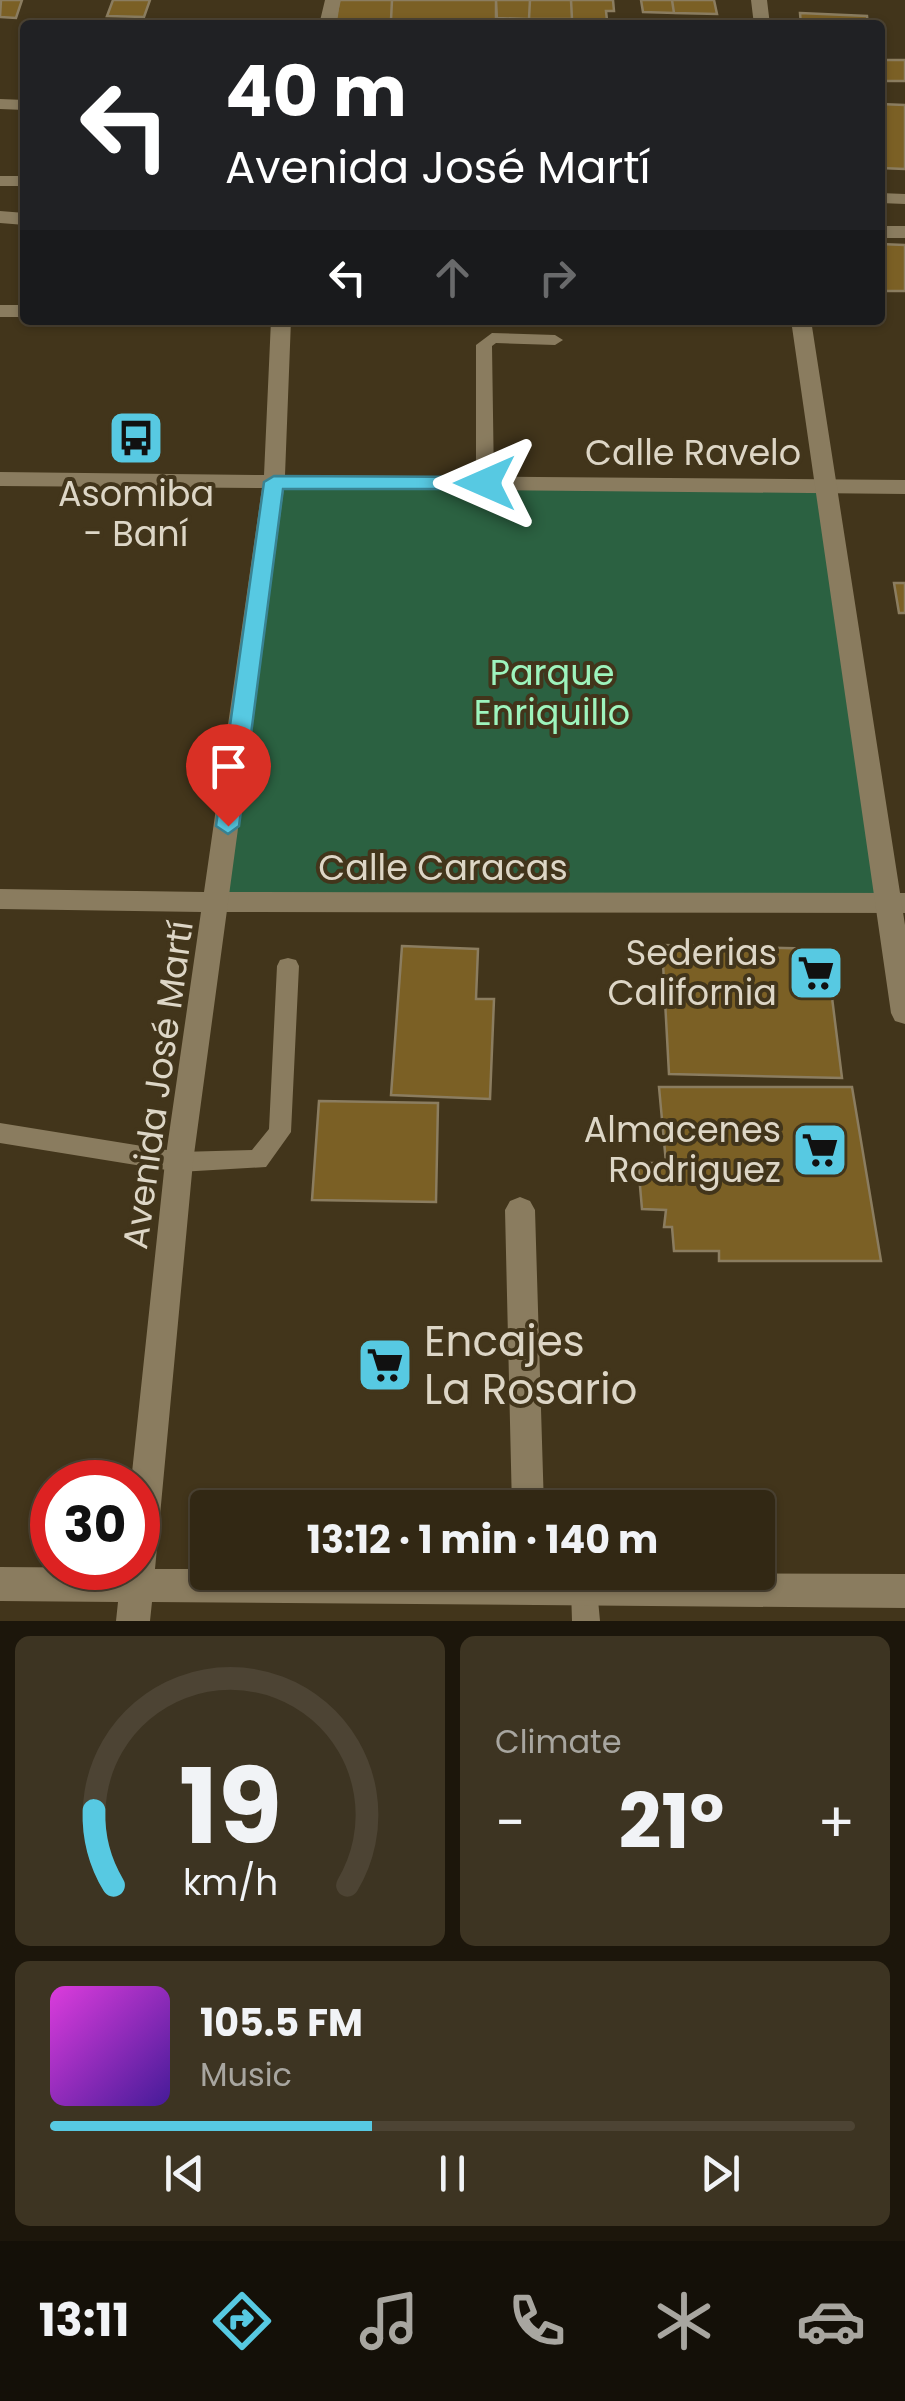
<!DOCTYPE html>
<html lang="en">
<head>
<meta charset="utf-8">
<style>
	body { margin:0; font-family:Poppins,sans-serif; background:#3d3422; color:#f1f3f6; height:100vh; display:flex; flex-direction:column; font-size:38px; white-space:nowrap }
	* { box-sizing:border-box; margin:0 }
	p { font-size:32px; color:#a8a6a0 }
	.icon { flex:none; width:55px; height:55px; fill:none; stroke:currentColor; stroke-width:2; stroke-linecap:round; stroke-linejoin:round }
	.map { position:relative; height:1621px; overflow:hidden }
	.sheet { display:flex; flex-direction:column; gap:15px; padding:15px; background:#1c160b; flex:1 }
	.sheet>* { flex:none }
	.hud { position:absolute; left:20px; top:20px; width:865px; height:305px; border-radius:10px; box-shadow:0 2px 8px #0004,0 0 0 2px #4d4434; background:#202124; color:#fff; overflow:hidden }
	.speed { position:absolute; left:30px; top:1460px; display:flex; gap:20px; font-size:50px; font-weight:700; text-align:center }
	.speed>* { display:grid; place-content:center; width:130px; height:130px; border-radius:50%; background:#322814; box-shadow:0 2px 8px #0004,0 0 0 2px #4d4434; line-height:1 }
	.speed .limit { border:15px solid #d22; background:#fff; color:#111 }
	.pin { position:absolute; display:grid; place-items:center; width:85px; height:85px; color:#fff; margin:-102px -42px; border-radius:50% 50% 50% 0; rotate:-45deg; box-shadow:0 0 10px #0007 }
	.pin .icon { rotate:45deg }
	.me { position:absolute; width:110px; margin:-55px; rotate:270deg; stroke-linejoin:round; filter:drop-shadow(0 0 8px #0008) }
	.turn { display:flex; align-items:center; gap:35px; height:210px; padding:0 40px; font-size:45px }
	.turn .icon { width:130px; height:130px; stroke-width:2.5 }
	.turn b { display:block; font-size:70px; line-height:85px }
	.lanes { display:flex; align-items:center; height:95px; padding:0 40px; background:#0003; justify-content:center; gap:50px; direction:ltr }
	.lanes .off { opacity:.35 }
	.big { font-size:75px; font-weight:700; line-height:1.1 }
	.sheet .card { flex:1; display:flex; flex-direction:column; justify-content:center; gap:15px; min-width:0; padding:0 35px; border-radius:15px; background:#3d3422 }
	.sheet .dial { align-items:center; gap:0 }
	.dial svg { height:260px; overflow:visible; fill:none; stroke:#4d4434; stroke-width:7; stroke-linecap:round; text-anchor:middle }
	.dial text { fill:#f1f3f6; stroke:none }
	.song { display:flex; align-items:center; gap:30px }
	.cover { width:120px; height:120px; border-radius:15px; background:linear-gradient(135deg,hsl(300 70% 55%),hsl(260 70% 35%)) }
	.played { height:10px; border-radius:5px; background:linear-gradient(90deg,#57c9e2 40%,#4d4434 40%) }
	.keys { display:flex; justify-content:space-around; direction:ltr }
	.heat { display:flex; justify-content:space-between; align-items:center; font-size:55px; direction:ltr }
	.sheet .tiles { flex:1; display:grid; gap:15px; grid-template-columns:1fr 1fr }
	.card:last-child { grid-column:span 2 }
	.trip { position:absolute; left:190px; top:1490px; width:585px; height:100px; border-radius:10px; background:#322814; box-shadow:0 2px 8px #0004,0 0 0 2px #4d4434; font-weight:700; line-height:100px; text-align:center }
	.menu { display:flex; height:160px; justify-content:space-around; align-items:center; background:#141008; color:#a8a6a0 }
	.menu .icon { width:70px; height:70px }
	.menu .on { color:#57c9e2 }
	.menu b { font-size:45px; color:#f1f3f6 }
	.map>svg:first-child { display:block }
	.green { fill:#2b6141 }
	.building { fill:#7b6025; stroke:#8b7d60; stroke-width:2.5 }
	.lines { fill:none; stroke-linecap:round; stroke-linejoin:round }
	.service { fill:#8a7c5f; fill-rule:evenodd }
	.pedestrian { fill:#8a7c5f; fill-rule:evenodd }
	.minor { fill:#8a7c5f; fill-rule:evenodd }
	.secondary { fill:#8a7c5f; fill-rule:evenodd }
	.route { fill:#57c9e2; stroke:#398393; stroke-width:2.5 }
	.labels { text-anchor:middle; stroke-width:8; stroke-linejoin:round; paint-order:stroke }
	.street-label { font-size:35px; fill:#ddd6c6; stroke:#42351b }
	.poi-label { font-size:35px; fill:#ddd6c6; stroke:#42351b; text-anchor:end }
	.park-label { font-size:35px; fill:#9df4bd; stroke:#42351b }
	.near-poi-label { font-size:42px; fill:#ddd6c6; stroke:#42351b; text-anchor:start }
</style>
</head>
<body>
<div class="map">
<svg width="905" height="1621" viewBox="0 0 905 1621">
	<rect width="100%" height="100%" fill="#42351b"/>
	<path class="green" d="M274,482L823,486L886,903L218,902Z"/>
	<path class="building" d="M1,0H22L16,18L0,17Z
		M113,0H150L144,17L107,16Z
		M339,0H392L391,20L336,21Z
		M392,0H496L497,21L391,20Z
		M496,0H530L529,19L496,18Z
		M530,0H571L572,19H529Z
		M571,0H613L614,11H606L607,20L572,19Z
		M641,0H672L674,13L643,12Z
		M672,0H714L717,14L674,13Z
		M800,13L867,16L868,25H801Z
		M880,60H905V81H880Z
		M880,104L905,105V169L880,168Z
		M880,244L905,245V291H880Z
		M894,583H905V613H899Z
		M662,945L826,949L842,1078L669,1074Z
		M402,946L478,949L476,999H494L490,1099L391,1095Z
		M659,1087H852L881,1261H719V1251H674L672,1227H664L666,1210L642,1209L638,1163H666Z
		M319,1101L438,1103L436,1202L312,1200Z"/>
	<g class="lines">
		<path class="service" d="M492,333L555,335L563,340L555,345L496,343L492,346L494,483L485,488L476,483V345Z
			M288,958L296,960L299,966L291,1132L266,1167L179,1172L0,1143V1123L179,1152L252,1150L269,1129L277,966L280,960Z
			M584,1576L594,1580L597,1589L600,1621H572L571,1589L574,1580Z"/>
		<path class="pedestrian" d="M218,892L905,893V913L218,912L209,909L205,902L209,895Z"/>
		<path class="minor" d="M325,0H341L335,25H319Z
			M0,99L25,100V110L0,109Z
			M0,305H25V317H0Z
			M271,320H291L285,475L905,480V494L284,488L193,1162L155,1569H208V1572L905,1574V1608L152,1602L150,1621H116L118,1602L0,1601V1567L138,1568V1482H131L165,1162L201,912L0,909V889L204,892L262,488L0,486V472L264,475Z
			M520,1197L530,1201L535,1210L544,1508H512L505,1210L510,1201Z"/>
		<path class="secondary" d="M751,0H767L770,25H754Z
			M0,176H25V186H0Z
			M880,193L905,194V204L880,203Z
			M0,211L25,213V225L0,223Z
			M880,226H905V238H880Z
			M791,320H811L905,925V1024L895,1021L891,1013Z"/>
	</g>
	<path class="route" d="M274,476L485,477L495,483L485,489H283L239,826L228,834L216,826L264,482Z"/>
	<defs>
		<g id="bus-square" transform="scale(2.875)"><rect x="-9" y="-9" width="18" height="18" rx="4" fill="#57c9e2" stroke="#42351b"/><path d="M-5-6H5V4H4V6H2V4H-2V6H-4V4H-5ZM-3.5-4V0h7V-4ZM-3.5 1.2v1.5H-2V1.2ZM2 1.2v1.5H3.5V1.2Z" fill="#111"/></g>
		<g id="supermarket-square" transform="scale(2.875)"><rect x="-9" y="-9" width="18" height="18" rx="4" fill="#57c9e2" stroke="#42351b"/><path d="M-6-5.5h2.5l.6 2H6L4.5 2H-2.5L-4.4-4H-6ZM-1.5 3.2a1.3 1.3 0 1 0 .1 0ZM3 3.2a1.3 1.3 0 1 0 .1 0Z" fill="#111"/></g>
	</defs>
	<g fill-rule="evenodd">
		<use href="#bus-square" x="136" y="438"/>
		<use href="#supermarket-square" x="816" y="973"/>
		<use href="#supermarket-square" x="820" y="1150"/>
		<use href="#supermarket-square" x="385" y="1365"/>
	</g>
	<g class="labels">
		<g class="street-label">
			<text x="693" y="465">Calle Ravelo</text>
			<text x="443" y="880">Calle Caracas</text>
			<text transform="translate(158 1085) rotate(-82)" y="12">Avenida José Martí</text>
		</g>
		<g class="poi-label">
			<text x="136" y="506" text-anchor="middle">Asomiba<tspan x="136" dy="40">- Baní</tspan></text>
			<text x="777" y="965">Sederias<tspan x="777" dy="40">California</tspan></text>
			<text x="781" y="1142">Almacenes<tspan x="781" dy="40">Rodriguez</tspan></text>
		</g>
		<g class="park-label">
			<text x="552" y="685">Parque<tspan x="552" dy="40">Enriquillo</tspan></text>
		</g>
		<g class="near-poi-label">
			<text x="424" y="1356">Encajes<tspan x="424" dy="48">La Rosario</tspan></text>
		</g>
	</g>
</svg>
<div class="speed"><div class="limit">30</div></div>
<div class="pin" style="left:228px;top:826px;background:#d93025"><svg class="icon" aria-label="arrive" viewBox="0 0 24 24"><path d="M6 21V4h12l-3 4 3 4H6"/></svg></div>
<svg class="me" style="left:485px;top:483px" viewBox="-20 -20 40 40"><path d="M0-17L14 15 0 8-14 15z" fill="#57c9e2" stroke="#fff" stroke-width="4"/></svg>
<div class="trip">13:12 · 1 min · 140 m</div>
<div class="hud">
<div class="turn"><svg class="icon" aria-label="left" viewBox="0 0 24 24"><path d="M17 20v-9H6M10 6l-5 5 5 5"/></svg><div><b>40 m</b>Avenida José Martí</div></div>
<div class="lanes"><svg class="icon" aria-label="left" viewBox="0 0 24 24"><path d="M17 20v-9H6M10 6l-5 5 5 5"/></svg><svg class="icon off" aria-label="ahead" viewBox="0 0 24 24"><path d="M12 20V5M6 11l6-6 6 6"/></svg><svg class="icon off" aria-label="right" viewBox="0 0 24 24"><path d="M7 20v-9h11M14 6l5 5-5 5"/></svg></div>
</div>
</div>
<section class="sheet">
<div class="tiles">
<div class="card dial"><svg viewBox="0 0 100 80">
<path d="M14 69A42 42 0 1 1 86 69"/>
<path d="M14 69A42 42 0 0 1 8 46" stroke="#57c9e2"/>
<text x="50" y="56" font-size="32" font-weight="700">19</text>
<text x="50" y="72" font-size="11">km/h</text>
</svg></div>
<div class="card"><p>Climate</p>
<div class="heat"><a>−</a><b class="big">21°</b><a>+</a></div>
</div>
<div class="card">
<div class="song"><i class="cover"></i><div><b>105.5 FM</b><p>Music</p></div></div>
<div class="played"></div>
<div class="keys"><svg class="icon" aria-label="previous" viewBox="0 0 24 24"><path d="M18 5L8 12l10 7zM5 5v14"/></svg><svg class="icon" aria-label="pause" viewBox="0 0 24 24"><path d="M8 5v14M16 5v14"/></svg><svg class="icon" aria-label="next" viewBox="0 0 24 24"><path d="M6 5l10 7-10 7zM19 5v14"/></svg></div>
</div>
</div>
</section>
<nav class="menu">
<b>13:11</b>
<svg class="icon on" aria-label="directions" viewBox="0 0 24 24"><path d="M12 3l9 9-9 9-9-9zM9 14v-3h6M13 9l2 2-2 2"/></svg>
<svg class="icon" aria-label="music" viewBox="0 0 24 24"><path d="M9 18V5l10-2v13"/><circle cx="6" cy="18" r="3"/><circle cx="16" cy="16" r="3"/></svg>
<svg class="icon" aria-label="phone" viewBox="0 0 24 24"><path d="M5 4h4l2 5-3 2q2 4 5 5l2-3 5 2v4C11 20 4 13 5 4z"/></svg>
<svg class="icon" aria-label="climate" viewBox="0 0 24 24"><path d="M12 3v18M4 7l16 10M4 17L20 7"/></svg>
<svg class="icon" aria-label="car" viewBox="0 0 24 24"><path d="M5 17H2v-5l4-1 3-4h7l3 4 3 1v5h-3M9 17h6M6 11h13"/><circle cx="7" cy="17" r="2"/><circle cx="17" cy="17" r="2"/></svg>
</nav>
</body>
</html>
